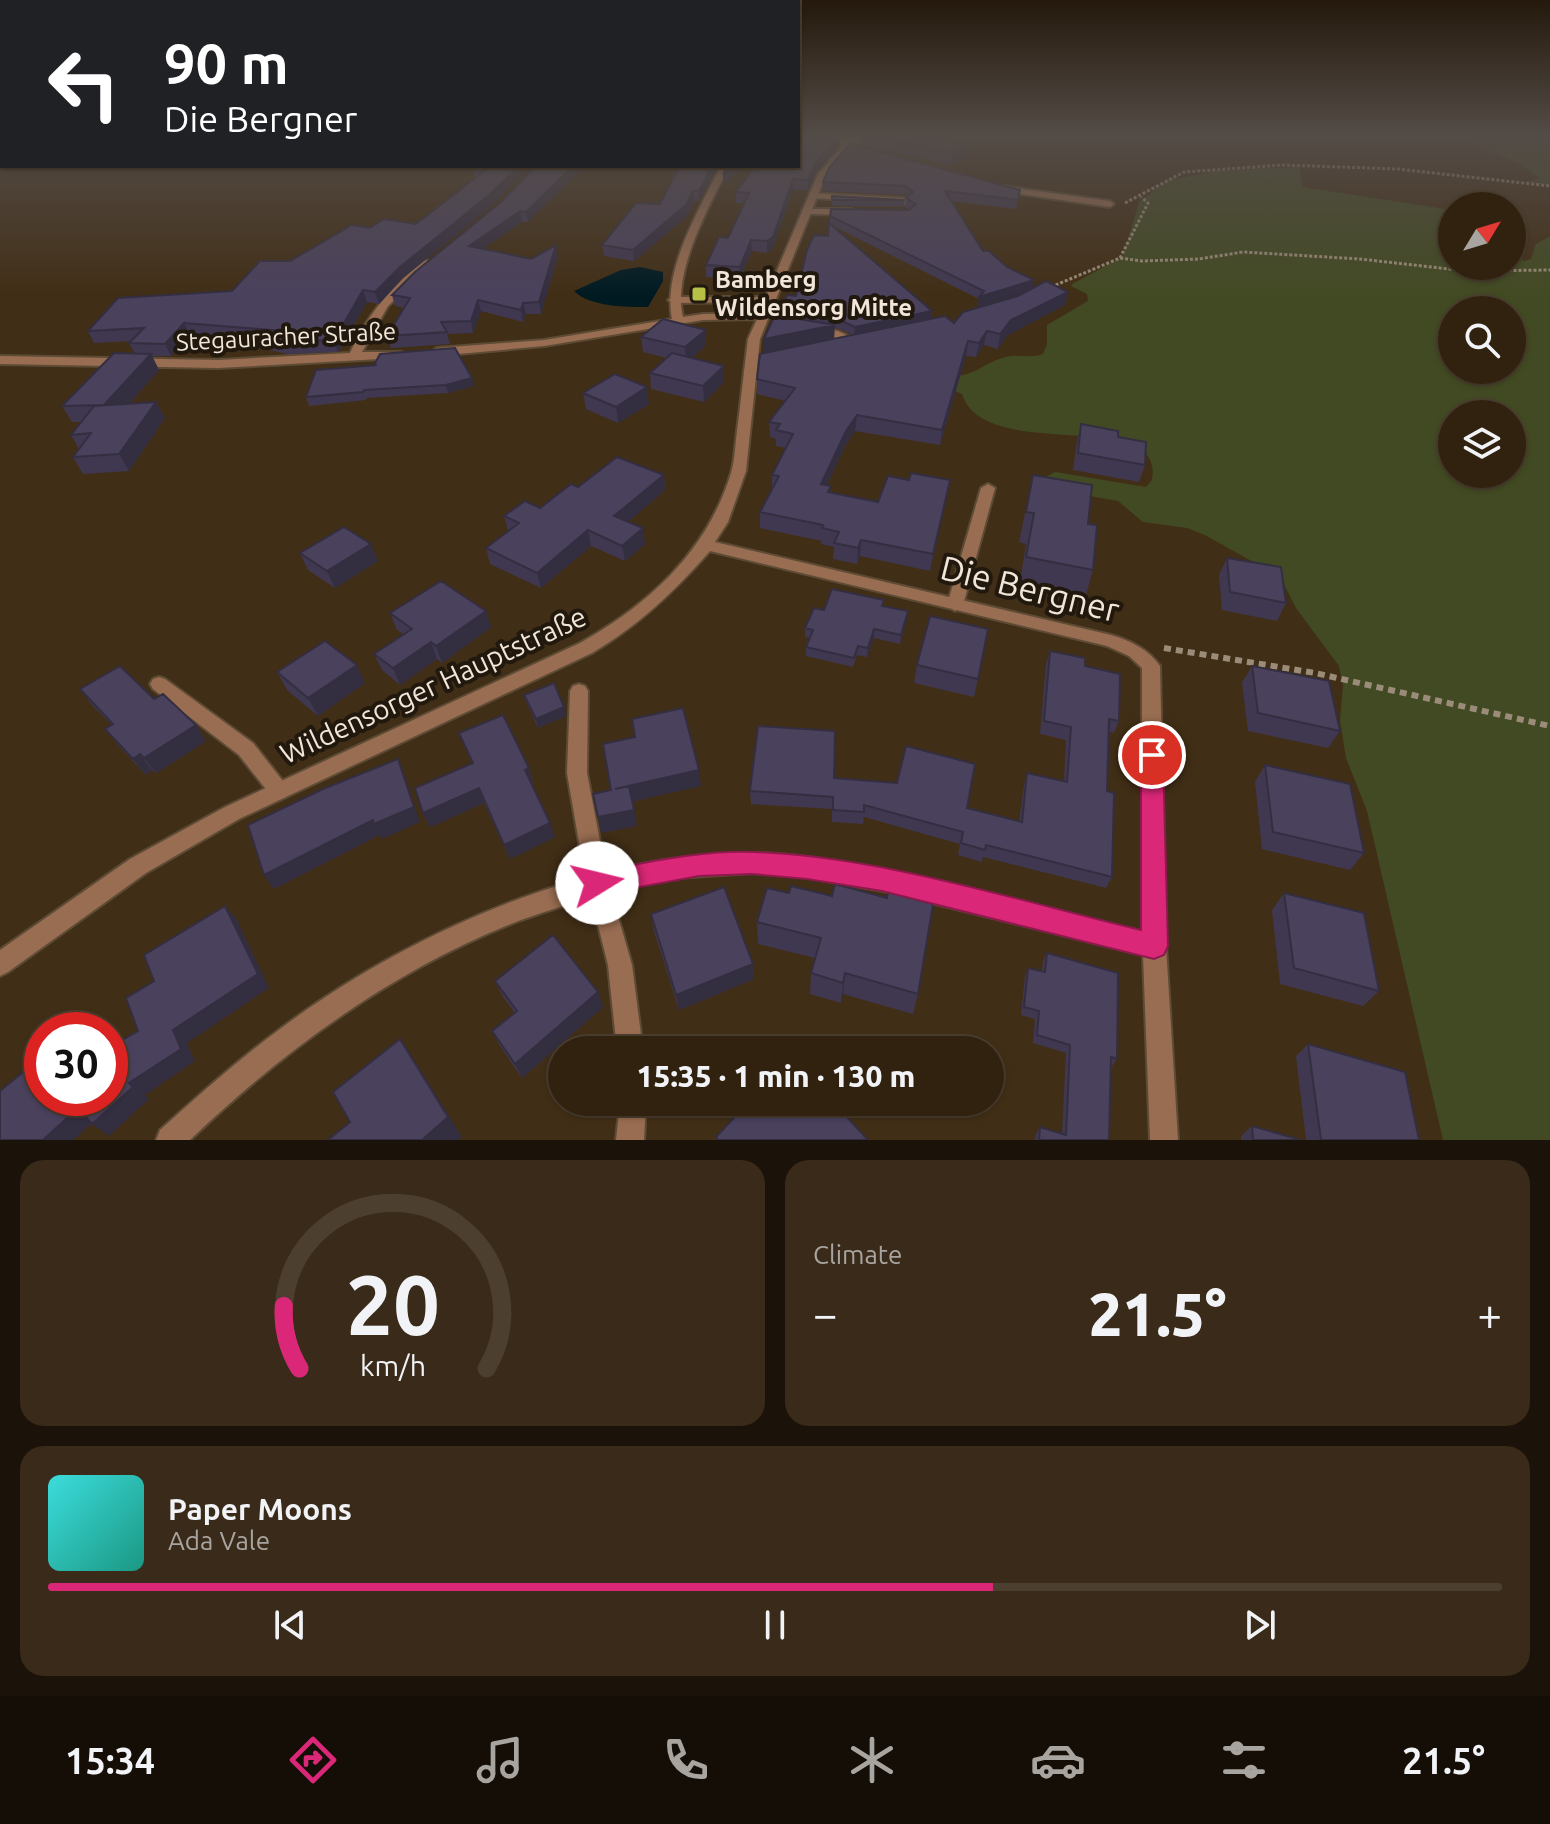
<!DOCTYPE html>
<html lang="en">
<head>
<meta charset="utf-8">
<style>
	body { margin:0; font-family:Ubuntu,sans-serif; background:#392a19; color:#f1f3f6; height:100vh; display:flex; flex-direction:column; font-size:30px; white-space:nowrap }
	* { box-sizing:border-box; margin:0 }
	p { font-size:26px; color:#a8a49f }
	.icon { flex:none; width:44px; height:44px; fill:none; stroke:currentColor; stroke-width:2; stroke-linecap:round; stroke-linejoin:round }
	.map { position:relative; height:1140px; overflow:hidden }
	.side { display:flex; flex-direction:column; gap:20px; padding:20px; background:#1b1309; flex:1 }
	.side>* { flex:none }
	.top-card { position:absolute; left:0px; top:0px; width:800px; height:168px; box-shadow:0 2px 6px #0004,0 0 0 2px #4c3f30; background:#202124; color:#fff; overflow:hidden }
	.needle { width:52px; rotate:52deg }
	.fabs { position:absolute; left:1438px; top:192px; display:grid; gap:16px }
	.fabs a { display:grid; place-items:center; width:88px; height:88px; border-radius:50%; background:#312210; box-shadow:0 2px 6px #0004,0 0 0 2px #4c3f30; font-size:40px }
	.speed { position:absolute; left:24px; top:1012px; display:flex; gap:16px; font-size:40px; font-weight:700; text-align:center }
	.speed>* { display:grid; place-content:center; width:104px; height:104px; border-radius:50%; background:#312210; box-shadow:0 2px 6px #0004,0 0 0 2px #4c3f30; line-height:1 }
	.speed .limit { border:12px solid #d22; background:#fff; color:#111 }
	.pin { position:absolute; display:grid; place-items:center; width:68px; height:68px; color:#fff; margin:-34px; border:4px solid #fff; border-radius:50%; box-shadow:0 2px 8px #0007 }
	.me { position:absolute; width:88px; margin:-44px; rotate:81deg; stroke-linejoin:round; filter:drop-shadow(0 0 6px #0008) }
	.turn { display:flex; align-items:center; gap:28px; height:168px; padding:0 32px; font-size:36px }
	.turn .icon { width:104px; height:104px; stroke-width:2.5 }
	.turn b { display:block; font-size:56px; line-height:68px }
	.big { font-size:60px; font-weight:800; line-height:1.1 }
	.side .card { flex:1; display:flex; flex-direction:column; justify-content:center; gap:12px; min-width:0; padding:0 28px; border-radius:24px; background:#392a19 }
	.side .dial { align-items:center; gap:0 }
	.dial svg { height:208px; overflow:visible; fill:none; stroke:#4c3f30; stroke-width:7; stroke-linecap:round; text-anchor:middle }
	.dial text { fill:#f1f3f6; stroke:none }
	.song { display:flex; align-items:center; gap:24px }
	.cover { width:96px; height:96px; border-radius:12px; background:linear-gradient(135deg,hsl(180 70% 55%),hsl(170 70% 35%)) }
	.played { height:8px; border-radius:4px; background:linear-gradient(90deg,#db2777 65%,#4c3f30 65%) }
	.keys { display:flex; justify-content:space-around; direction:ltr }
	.heat { display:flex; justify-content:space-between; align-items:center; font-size:44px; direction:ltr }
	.side .tiles { flex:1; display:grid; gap:20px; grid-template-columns:1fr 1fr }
	.card:last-child { grid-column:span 2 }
	.trip { position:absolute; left:548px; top:1036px; width:456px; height:80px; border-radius:40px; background:#312210; box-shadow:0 2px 6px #0004,0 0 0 2px #4c3f30; font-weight:800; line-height:80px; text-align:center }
	.tab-bar { display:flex; height:128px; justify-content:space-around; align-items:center; background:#140e06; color:#a8a49f }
	.tab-bar .icon { width:56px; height:56px }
	.tab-bar .active { color:#db2777 }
	.tab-bar b { font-size:36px; color:#f1f3f6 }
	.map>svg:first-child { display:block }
	.green { fill:#424a23; fill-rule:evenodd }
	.water { fill:#001a22 }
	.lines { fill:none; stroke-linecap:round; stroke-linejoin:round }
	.service-casing { stroke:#5d4b35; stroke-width:4 }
	.minor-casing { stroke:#5d4b35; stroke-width:4 }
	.path-far1 { stroke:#9b8c79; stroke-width:3; stroke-dasharray:3 2; stroke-linecap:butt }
	.path { stroke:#9b8c79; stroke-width:6; stroke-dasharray:7 5; stroke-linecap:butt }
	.service { fill:#996d51; fill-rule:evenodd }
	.minor { fill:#996d51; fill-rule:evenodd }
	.wall { fill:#403850; fill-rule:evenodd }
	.shaded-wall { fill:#342e41 }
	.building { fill:#4a415d; stroke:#342e41; stroke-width:2 }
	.route { fill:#db2777; stroke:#8e194d; stroke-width:2 }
	.poi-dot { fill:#b9c046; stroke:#21180e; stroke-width:3 }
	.labels { text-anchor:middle; stroke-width:8; stroke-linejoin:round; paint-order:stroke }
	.far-poi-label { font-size:24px; font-weight:bold; fill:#f2e6d8; stroke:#21180e; text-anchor:start }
	.far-street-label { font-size:24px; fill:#f2e6d8; stroke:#21180e }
	.street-label { font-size:28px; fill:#f2e6d8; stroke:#21180e }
	.near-street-label { font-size:34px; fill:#f2e6d8; stroke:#21180e }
</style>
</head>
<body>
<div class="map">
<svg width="1550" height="1140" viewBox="0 0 1550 1140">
	<rect width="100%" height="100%" fill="#412e16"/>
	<path class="green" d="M1459,136L1550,142V185L1525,182L1540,178L1521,165Z
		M1299,167L1302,187L1452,210V266H1512V249L1524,261L1531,259L1536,244L1550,236V1140H1443L1367,811L1346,758L1340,720L1343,685L1339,666L1296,608L1280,577L1205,535L1187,528L1143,522L1118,501L1055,490L1042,479L1055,472L1146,487L1152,480C1166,404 984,465 962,394L948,388L952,376C976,377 988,359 1011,356C1022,355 1032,358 1043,354L1047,344V325L1088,301L1087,294L1071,286L1072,284L1123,257L1139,202L1166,181L1215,171ZM1452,310H1512V370H1452ZM1452,414H1512V474H1452Z"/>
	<path class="water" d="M640,267L663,272V281L648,307C626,307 590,307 574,291L621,270Z"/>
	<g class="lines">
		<g class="service-casing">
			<path id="service" d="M882,136H909L845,143L841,141Z
				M810,193L905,198L909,201L905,204L813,198L809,195Z
				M803,209H852L856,212L852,215L806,214L802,211Z
				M771,297L776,300L775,302L673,303L668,300L673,297Z
				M813,326L838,331L859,341L853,344L809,331V327Z
				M988,484L995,488L963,605L955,611L947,605L981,488Z
				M159,677L165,679L253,743L286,785L289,791L286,797L279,800L272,797L239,755L153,689L150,684L153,679Z
				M579,684L585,686L588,691L587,773L608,883L605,890L597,893L589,890L586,883L567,773L570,691L573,686Z"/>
		</g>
		<g class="minor-casing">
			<path id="minor" d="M840,136H848L850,146L826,175L760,339L746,471L728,522L715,542L1111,635C1131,641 1148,649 1160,666L1166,946L1178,1140H1150L1143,955L883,891L805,877L752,873L674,878L611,892L632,965L643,1050H617L608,965L591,897C568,904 544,912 521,920C396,968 285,1049 190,1140H156L160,1130C199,1095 238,1060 280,1029C413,929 609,844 777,854C839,858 900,874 960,889C1021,903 1082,917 1142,932V668L1129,656L1107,646L710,551C675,591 638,626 592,653L239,819L146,873L8,972L0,976V950L130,859L225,807L580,643C649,604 707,552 731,473C735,460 735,445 737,431C741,400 744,370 748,339L757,319L703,320L544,346L437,356L431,352L437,348L544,340L672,319C662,270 700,208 721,166H729C709,207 672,271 683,317L703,314L759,313L818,174L842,146Z
				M1001,186L1110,201L1114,204L1110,207L998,191L997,189Z
				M425,260L434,262L388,306L362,352H402L404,354L398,358L218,368L0,364V356L218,360L350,353C367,315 392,285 425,260Z
				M620,1102H646L644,1140H616Z"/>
		</g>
		<path class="path-far1" d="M1125,203L1184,172L1283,165L1398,169L1550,186
			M1120,258L1148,203L1141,197
			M1051,287L1120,258L1142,261L1199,259L1243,252L1360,259L1467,271L1550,270"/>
		<path class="path" d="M1164,648L1315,673L1550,726"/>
		<use href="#service" class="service"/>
		<use href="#minor" class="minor"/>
	</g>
	<path class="wall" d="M839,136L838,146L816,172L808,191L793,189L773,248L767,253L752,251L740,279L706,277V265L728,238L744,203H736V192Z
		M861,136H932H927L966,157L951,166L860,144Z
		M530,166L490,207L403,278L379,304L367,302L338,352L288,354L265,349L262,341L190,335L171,356H152L159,370L129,404L156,402L165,418L129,471L83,474L73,457L79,449L71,435L81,422H72L62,406L135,354L129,343L132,341L94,343L88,331L232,291L290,261L370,228L416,224L477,177H475L473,167Z
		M536,166H584L528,222H522L483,248L531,259L558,256L541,314H526L523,322L481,311L473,333L447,334L450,344L391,348L387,336L404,308L395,306L392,295L501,202Z
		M680,166H718L699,201H694L687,216L634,261L604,256L602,245L660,204Z
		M823,182L1020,190L1016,209L951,201L983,251L1007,267L1032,288L1068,292L1065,305L1008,335L998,349L984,345L976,357L966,356L940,445L855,431L845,446L827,485L830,493L878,502L909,480H950L930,571L860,556L857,564L833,559L834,547L821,544L822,541L760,528V512L772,491V475L786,448L776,446V439L770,437L769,422L786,401L757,394V379L764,353V339L780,316V311L796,296L828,236L831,209L909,210L905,207L906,198L907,197L905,195L823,191ZM835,227L979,299L978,307L1025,292L954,323L931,319L932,311ZM834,327L853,335L834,339Z
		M832,196L905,200L904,207L832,206Z
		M706,330V345L692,358L724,382L704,402L651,389L650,373L666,358L643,352L641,337Z
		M316,370L472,378L474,386L448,393L366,398V400L309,406L306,397Z
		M583,393L649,404L618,423L586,409Z
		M1081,424L1145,465L1139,482L1073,470L1077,441Z
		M664,475L665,490L628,522L645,544L625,561L591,546L541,588L490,564L486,548L508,531L504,516L540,508L578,487Z
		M1033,475L1088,524L1093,570L1084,601L1019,588L1026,544L1019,542Z
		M300,553L378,561L335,588L308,570Z
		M1227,558L1286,603L1277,621L1222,610L1219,575Z
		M883,606L907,620L900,644L874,638L867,657L857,655L853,667L806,656V647L810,638L805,637V628L824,610Z
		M390,613L491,627L442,663L437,659L400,685L382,670L374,654L403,634L397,630Z
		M1050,651L1085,666L1119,721L1114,733L1109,732L1107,791L1112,877L1106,888L983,857L982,862L958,855L960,844L864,817L863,824L832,822V809L751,804L750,791L834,778L967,808L1019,822L1024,785L1027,773L1064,781L1066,740L1040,734L1046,664Z
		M917,665L978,679L974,697L914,683Z
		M1252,666L1340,731L1328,748L1248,731L1242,683Z
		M277,672L365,683L318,716L287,690Z
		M80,689L154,699L206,741L156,773L152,770L146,775L118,745L105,729L112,725L92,705Z
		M524,695L566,716L538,728L527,704Z
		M459,733L529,768L533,783L532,784L555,837L510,859L484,803L430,827L423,813L472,764Z
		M1265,765L1364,853L1350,870L1262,849L1255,782Z
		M789,893L918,994L913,1014L843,994L841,1003L810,994L811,973L815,958L758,944L757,922Z
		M1284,893L1379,991L1363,1006L1280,984L1272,910Z
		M651,914L753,964L754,979L679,1010L654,931Z
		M1047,953L1117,1059L1112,1066H1111L1109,1140H1035L1036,1134L1040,1127L1062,1134L1066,1053L1033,1043L1035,1019L1021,1015L1025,976L1028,968L1042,972L1043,961Z
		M495,981L603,1007L522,1078L500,1046L492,1031L515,1013L503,997Z
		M1308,1044L1419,1140H1306L1296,1056Z
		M1252,1126L1301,1140H1241V1136Z"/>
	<path class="shaded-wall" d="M839,136L838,146L816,172L808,191V180L816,162Z
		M968,145L966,157L951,166L952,153Z
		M519,166H530L490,207L403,278L379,304L375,292L400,267Z
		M573,166H584L528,222L526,212Z
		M712,166H718L699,201V191Z
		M733,166H745L723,185V175Z
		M793,179V189L773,248L767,253V241Z
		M693,191L694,201L687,216L634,261L633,250Z
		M520,211L522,222L472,256L469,246Z
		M751,240L752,251L740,279V267Z
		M556,245L558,256L541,314L539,302Z
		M1034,280L1032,290L978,307L979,297Z
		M363,290L367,302L338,352L334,340Z
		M1068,292L1065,305L1008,335L998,349L1000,334L1011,320Z
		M478,300L481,311L473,333L471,321Z
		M523,303L526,314L523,322L521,310Z
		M932,311L931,320L854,336L855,327Z
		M184,323L190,335L171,356L165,344Z
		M835,325L834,340L764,355V339Z
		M706,330V345L686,363L685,347Z
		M987,331L984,345L976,357L979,343Z
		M968,341L966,356L940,445L942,430Z
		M151,354L159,370L113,421L104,405Z
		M724,366V382L704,402L703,386Z
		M472,378L474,386L448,393L446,385Z
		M647,387L649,404L618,423L616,407Z
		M156,402L165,418L129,471L119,454Z
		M857,415L855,431L845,446L820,500L821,484L846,431Z
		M664,475L665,490L616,532L614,516Z
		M950,480L947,496L930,571L933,554Z
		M643,528L645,544L625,561L622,546Z
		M588,530L591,546L541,588L537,573Z
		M861,540L860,556L857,564L858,548Z
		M371,544L378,561L335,588L327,571Z
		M486,611L491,627L442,663L436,646Z
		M908,611L907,620L900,644L901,635Z
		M874,629V638L867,657L868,648Z
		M431,642L437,659L400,685L393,668Z
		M357,665L365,683L318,716L308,698Z
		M564,707L566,716L538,728L536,719Z
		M196,725L206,741L156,773L144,758Z
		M140,754L152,770L146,775L133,759Z
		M398,759L404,774L420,822L382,839L380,835L274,889L264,875Z
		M529,768L533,783L530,785L525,770Z
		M699,770L701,786L618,805L615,789Z
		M479,788L484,803L430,827L423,813Z
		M634,810L637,826L601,833L598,817Z
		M550,823L555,837L510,859L504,845Z
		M225,906L237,920L269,988L187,1043L195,1061L145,1095L149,1099L109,1136L92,1124L129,1083L173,1030Z
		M753,964L754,979L679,1010L676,995Z
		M845,973L843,994L841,1003L843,983Z
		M598,992L603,1007L522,1078L515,1064Z
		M400,1039L415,1061L462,1137L458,1140H422Z
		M78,1108L96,1120L73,1140H43Z"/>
	<path class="building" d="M798,136H839L816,162L808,180L793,179L773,237L767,241L751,240L740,267L706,265L719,237L728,238L749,193L736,192L756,166H798Z
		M875,136H925L968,145L952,153Z
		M850,144L1020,190L1018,200L945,191L983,251H989L1007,267L1034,280L979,297L984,291L830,216L831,209L909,210L916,204L906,198L913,192L906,186L823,182L829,168Z
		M475,166H519L488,196L400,267L375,292L363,290L334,340L283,342L260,337L272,330L184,323L165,344L129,343L144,328L88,331L118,298L232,291L260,261H290L352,225L370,228L384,219L416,224L488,168L473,167Z
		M536,166H573L526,212L520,211L469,246L531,259L556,245L539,302L523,303L521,310L478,300L471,321L441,322L447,332L387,336L410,298L392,295L415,272L501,202Z
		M680,166H712L699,191H693L686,205L633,250L602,245L636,203L660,204Z
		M727,166H733L723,175Z
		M832,196L905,200H832Z
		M829,223L932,311L855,327L835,318L780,311L787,295L796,296L807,250L814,235L828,236Z
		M1046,281L1068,292L1011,320L1000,334L987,331L979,343L968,341L942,430L857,415L846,431L821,484L831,486L828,492L878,502L888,476L909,480L911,473L950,480L933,554L861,540L858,548L834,543L839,532L822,528L823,525L760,512L779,476L772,475L793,434L776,430L780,424L769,422L795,388L757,379L760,354L945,316L954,323L963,312L1018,296Z
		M775,315L835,325L764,339Z
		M663,319L706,330L685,347L641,337Z
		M455,348L472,378L446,385L364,390L363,392L306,397L316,370L377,365H374L380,354Z
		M114,353L151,354L104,405L62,406Z
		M672,353L724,366L703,386L650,373Z
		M615,374L647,387L616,407L583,393Z
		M156,402L119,454L73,457L91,433L71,435L94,406Z
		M1081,424L1118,431V437L1146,442L1145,465L1078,453Z
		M617,457L664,475L614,516L643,528L622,546L588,530L537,573L486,548L519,523L504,516L525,501L540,508L571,484L578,487Z
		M1033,475L1092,485L1088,524L1097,525L1093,570L1026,557L1034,513L1026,512Z
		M344,527L371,544L327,571L300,553Z
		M1227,558L1281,567L1286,603L1230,592Z
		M441,581L486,611L436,646L431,642L393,668L374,654L412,629L390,613Z
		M832,589L884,600L882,606L908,611L901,635L874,629L868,648L858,646L854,658L806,647L813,630L805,628L814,608L824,610Z
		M930,616L988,629L978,679L917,665Z
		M325,641L357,665L308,698L277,672Z
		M1050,651L1085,658V666L1120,674L1119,721L1109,719L1107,791L1114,793L1112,877L986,845L985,850L961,843L963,832L864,805V812L833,810V797L750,791L758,726L835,731L834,778L897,783L906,746L975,764L967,808L1022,822L1027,773L1067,782L1071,727L1044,721Z
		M120,666L154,699L163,694L196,725L144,758L140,754L133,759L105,729L113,724L80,689Z
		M1252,666L1329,681L1340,731L1258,713Z
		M554,683L564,707L536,719L524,695Z
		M683,708L699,770L615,789L629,786L634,810L598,817L593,794L611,790L603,744L635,737L632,719Z
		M503,715L529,768L525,770L550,823L504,845L479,788L423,813L415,788L473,763L459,733Z
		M398,759L414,807L374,824L373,820L264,875L248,825L323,789Z
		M1265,765L1350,784L1364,853L1273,832Z
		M835,884L887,898L888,892L933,904L918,994L845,973L843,983L811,973L821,938L757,922L767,888L789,893L791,886L832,896Z
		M724,887L753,964L676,995L651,914Z
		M1284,893L1364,913L1379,991L1294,968Z
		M225,906L258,974L173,1030L181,1049L129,1083L133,1087L92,1124L78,1108L43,1140H0V1091L40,1058L42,1061V1098H110V1047L138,1031L126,998L154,981L144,955Z
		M553,935L598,992L515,1064L492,1031L517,1011L495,981Z
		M1047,953L1118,973L1117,1059L1111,1057L1109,1140H1039L1040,1127L1066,1135L1070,1045L1037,1035L1039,1011L1024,1007L1028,968L1045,972Z
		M400,1039L448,1117L422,1140H328L350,1122L333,1092Z
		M1308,1044L1405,1072L1419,1140H1321Z
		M749,1102H833L868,1140H718L716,1137Z
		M1252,1126L1301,1140H1253Z"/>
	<linearGradient id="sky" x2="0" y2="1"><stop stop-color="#24190c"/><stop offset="0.46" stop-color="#544c47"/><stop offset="1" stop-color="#544c47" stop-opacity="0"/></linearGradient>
	<rect width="1550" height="295" fill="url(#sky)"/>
	<path class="route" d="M1152,746L1160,749L1163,755L1168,946L1164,955L1154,959L882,891L807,879L752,874L699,876L597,895L588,891L585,883L588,875L597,872C649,862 701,850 754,852C879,856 1019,901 1141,930V755L1144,749Z"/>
	<rect class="poi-dot" x="691" y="286" width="16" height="16" rx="4"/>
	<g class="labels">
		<g class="far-poi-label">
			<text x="715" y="288">Bamberg<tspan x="715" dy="28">Wildensorg Mitte</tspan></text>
		</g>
		<g class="far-street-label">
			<text transform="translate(286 337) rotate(-3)" y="8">Stegauracher Straße</text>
		</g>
		<g class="street-label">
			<text transform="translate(433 685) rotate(-25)" y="10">Wildensorger Hauptstraße</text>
		</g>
		<g class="near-street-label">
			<text transform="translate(1030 589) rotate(14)" y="12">Die Bergner</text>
		</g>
	</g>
</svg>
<div class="fabs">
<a><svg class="needle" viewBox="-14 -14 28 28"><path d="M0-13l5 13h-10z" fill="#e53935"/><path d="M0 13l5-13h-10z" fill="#a8a49f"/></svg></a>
<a><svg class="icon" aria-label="search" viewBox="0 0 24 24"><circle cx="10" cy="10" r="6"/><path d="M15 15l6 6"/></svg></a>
<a><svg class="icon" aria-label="layers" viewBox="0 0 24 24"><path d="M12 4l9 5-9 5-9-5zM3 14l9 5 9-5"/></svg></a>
</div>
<div class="speed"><div class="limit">30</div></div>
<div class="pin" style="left:1152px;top:755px;background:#d93025"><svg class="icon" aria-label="arrive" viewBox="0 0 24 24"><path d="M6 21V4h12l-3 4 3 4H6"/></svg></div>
<svg class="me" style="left:597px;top:883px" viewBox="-20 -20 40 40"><circle r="19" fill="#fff"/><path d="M0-13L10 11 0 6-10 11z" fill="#db2777"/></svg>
<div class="trip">15:35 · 1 min · 130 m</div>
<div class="top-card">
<div class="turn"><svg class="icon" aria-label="left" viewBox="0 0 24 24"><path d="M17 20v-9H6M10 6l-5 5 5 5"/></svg><div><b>90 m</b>Die Bergner</div></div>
</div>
</div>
<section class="side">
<div class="tiles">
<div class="card dial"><svg viewBox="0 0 100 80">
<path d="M14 69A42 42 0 1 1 86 69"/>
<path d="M14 69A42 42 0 0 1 8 45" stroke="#db2777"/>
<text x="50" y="56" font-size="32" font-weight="700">20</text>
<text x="50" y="72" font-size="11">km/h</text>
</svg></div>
<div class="card"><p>Climate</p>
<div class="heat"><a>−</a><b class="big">21.5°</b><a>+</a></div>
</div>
<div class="card">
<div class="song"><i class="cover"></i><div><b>Paper Moons</b><p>Ada Vale</p></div></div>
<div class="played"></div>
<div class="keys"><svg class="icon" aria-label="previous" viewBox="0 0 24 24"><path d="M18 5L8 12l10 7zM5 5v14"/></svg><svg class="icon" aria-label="pause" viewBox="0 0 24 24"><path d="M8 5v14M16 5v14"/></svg><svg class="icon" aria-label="next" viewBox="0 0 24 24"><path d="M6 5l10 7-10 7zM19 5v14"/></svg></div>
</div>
</div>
</section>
<nav class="tab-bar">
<b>15:34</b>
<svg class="icon active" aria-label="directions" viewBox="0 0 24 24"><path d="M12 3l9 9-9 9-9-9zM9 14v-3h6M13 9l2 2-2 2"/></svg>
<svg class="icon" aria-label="music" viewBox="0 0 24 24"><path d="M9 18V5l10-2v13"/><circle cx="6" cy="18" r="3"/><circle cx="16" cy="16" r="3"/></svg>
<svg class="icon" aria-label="phone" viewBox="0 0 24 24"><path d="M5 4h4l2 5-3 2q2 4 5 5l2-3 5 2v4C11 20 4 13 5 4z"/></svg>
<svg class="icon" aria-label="climate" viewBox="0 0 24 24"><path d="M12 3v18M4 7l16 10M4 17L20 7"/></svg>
<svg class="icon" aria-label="car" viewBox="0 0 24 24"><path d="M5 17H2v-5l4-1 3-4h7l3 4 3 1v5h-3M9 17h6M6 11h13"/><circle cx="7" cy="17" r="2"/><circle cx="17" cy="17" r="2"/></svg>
<svg class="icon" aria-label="filters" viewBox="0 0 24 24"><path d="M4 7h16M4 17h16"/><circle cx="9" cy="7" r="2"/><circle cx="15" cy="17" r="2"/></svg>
<b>21.5°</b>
</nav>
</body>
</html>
